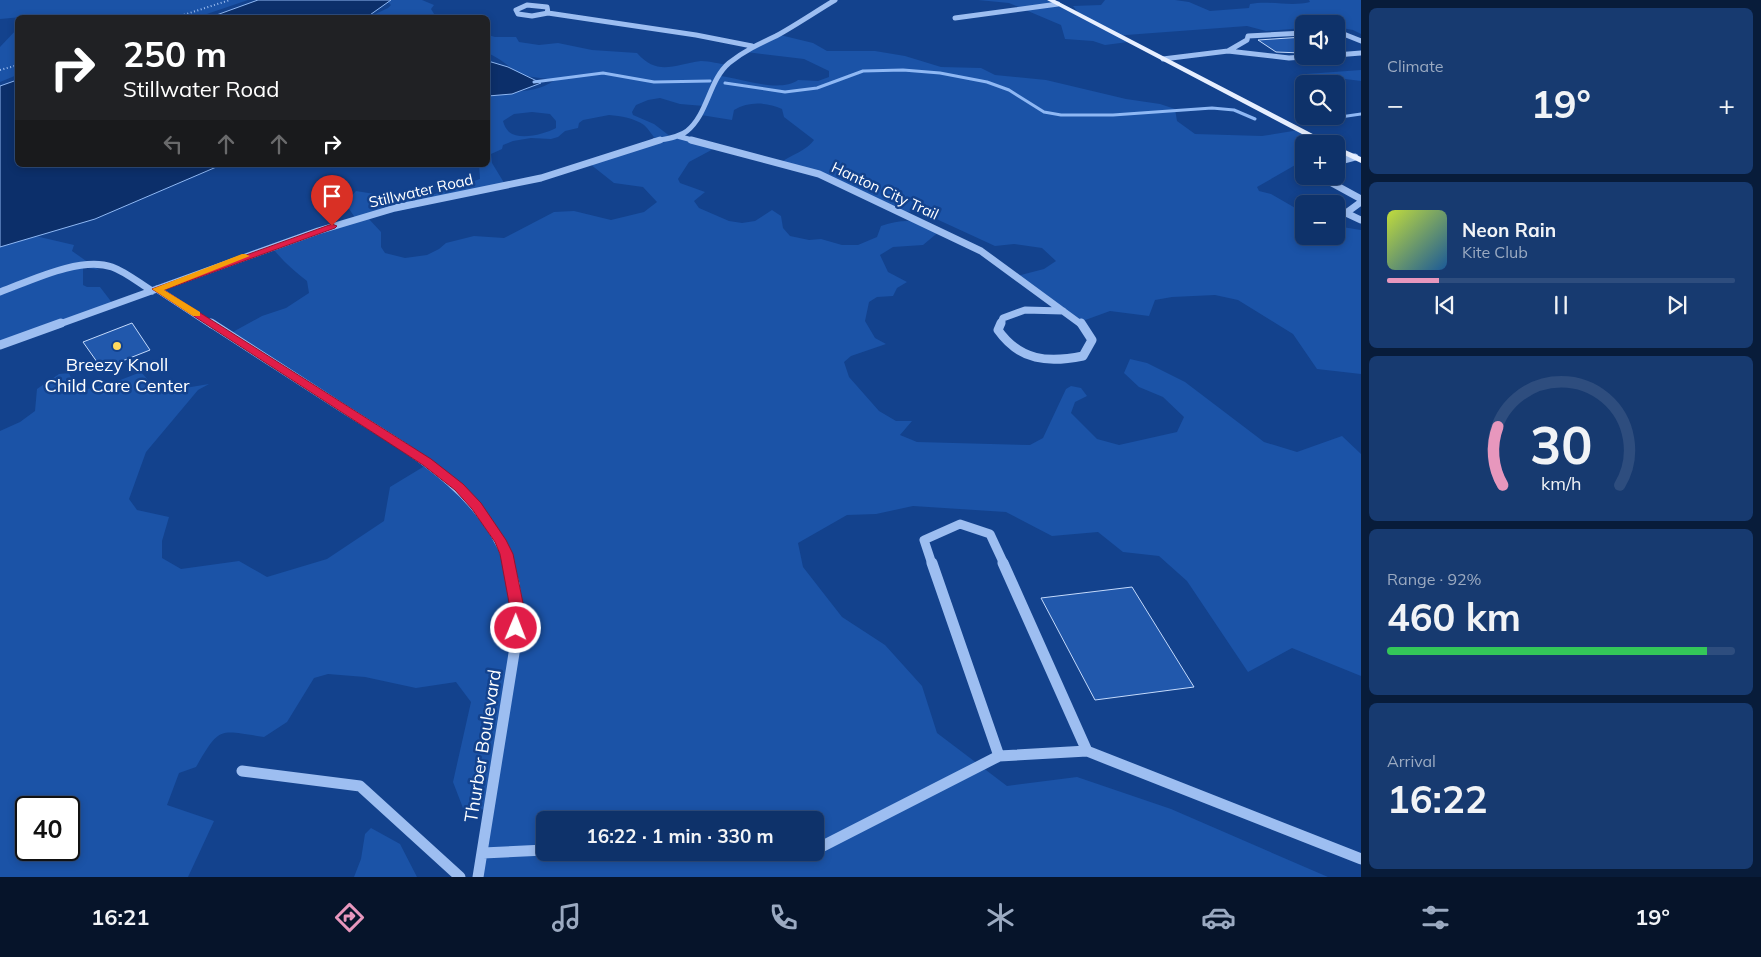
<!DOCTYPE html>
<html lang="en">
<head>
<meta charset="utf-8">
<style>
	body { margin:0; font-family:Mulish,sans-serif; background:#173a70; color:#f1f3f6; height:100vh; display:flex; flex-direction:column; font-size:19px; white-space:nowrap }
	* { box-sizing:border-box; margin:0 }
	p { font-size:16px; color:#9baac1 }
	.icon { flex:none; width:28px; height:28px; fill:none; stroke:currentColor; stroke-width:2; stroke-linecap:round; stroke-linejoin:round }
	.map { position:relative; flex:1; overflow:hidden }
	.details { display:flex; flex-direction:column; gap:8px; padding:8px; background:#081c3a; width:400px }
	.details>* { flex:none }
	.hud { position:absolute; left:15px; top:15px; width:475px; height:152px; border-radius:8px; box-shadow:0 2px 8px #0003,0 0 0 1px #2e4d7e; background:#202124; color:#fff; overflow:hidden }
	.fabs { position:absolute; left:1295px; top:15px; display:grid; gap:10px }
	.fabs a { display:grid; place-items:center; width:50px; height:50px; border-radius:8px; background:#0e326a; box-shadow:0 2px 8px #0003,0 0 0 1px #2e4d7e; font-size:25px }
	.speed { position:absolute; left:15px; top:796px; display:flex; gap:10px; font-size:25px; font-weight:700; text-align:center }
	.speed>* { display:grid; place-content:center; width:65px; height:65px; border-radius:50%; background:#0e326a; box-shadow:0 2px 8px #0003,0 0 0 1px #2e4d7e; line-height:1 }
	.speed .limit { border:2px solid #111; border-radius:8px; background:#fff; color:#111 }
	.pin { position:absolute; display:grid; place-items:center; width:42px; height:42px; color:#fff; margin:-51px -21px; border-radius:50% 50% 50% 0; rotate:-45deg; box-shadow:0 0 5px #0007 }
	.pin .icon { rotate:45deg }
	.me { position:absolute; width:55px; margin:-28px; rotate:1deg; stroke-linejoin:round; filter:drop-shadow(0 0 4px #0008) }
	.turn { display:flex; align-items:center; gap:18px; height:105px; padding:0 25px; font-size:22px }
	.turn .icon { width:65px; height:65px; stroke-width:2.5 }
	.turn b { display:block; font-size:35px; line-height:42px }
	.lanes { display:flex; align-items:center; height:48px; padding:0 25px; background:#0003; justify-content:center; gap:25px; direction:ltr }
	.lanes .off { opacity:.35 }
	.big { font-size:38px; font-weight:700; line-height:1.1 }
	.details .card { flex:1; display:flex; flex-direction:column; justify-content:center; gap:8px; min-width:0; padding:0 18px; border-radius:8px; background:#173a70 }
	.details .dial { align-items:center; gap:0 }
	.dial svg { height:130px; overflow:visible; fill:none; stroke:#2e4d7e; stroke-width:7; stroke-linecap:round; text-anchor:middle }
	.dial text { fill:#f1f3f6; stroke:none }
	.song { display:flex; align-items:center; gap:15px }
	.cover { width:60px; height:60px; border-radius:8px; background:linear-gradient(135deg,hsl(70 70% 55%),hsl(210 70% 35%)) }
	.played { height:5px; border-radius:2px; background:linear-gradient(90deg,#e797bd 15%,#2e4d7e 15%) }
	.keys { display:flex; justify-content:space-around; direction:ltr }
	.heat { display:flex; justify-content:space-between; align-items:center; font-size:28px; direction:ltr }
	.charge { height:8px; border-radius:4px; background:linear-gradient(90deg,#34c759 92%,#2e4d7e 0) }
	.trip { position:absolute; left:536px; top:811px; width:288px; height:50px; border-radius:8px; background:#0e326a; box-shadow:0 2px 8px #0003,0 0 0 1px #2e4d7e; font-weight:700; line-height:50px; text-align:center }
	.menu { display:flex; height:80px; justify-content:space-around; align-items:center; background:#06142a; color:#9baac1 }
	.menu .icon { width:35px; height:35px }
	.menu .active { color:#e797bd }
	.menu b { font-size:22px; color:#f1f3f6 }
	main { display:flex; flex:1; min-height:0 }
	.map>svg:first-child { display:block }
	.green { fill:#1b53a7; fill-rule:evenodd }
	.water { fill:#0c2f6a; stroke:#8fb8f4 }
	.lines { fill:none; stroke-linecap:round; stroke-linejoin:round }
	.stream { stroke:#8fb8f4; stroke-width:3 }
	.building { fill:#2158ac; stroke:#c4dafc }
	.path { stroke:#9dbef1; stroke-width:2; stroke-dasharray:1 2.5; stroke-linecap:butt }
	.minor-far3 { stroke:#9dbef1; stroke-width:5 }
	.minor-far2 { stroke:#9dbef1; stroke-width:7 }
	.minor-far1 { stroke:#9dbef1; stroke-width:9 }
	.minor { stroke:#9dbef1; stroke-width:11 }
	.major { fill:#e7efff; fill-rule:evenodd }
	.route { fill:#e11d48; stroke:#92132f }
	.slow { fill:#f59e0b }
	.poi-dot { fill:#ffd95d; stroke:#13428d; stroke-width:2 }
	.labels { text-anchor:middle; stroke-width:5; stroke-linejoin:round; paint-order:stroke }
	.far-street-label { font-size:15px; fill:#fff; stroke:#13428d }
	.poi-label { font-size:18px; fill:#fff; stroke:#13428d }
	.street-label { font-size:18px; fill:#fff; stroke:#13428d }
</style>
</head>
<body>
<main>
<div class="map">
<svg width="1361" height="877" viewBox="0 0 1361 877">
	<rect width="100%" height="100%" fill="#13428d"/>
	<path class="green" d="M0,0H248L198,17H22L0,19Z
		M386,0H422L434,5L431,9L436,17L367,18L388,8L391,5Z
		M978,0H1048L1080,15L1073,6L1101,5L1105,0H1175L1189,2L1210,11L1249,8L1250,4C1270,0 1290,7 1310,2L1309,0H1361V34L1353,30L1336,27V24H1304V28L1266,31L1247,26L1126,35L1121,36L1128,42L1105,45L1093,41L1065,39L1061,25L1009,3Z
		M17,29V75L0,82V47Z
		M488,35L495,37H516L519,42L539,45L558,43L592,50L637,53C658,77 675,64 701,61C710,61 720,64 728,65L721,76C742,79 780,93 798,80L818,81L829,77V71L804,59L746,52L780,35L813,43L827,51H875L905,56L941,67L981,68L995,75L1046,80L1126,99L1160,104L1175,109L1177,121L1195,134L1262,136L1299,130L1326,144H1304V160L1257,187L1259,191L1271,194L1304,213V236H1336V226L1361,230V374L1317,369L1293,334L1238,300L1215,295L1172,297L1155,300L1149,316L1110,311L1077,323L1017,276L1044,269L1056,261L1042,248L1014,244L995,246L919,211L903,212L781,162C792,155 807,150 814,140L784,117L782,109C766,102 749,101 734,110L732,120L701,115L704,106L680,104L660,98L648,100L636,105L632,112L633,115L654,124L671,137L717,147L689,162L678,179L680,183L705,192L694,201L699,208L729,221L742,223L755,221L772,210L781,216L783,228L790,236L809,240L821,239L842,245H858L877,237L881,226C905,218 919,220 941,230L923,245L893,247L880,255L888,272L907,282L897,288L893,296L877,297L869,302L865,321L875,338L886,344L851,356L844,362L849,377L879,411L896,421H912L900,435L917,442L1030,445L1043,438L1066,389L1071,386L1081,388L1087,396L1075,402L1071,413L1097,439L1119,445L1177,432L1184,417L1163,397L1139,387L1124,373L1130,359L1147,363L1185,382L1264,442L1297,452L1342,436L1361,454V676L1292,648L1248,672L1187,581L1159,556L1123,552L1098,532L1052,536L1006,512L913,506L876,514L847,515L798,543L803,567L842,617L885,645L922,686L937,733L1007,786L1077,777L1171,809L1328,877H480L490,810L463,808L453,782L471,702L456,682L416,688L365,677L328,674L314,678L287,722L264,737C218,730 220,726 196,767L179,773L167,805L214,821L188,877H0V431L20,422L35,411L37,389L59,374L69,373L73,383L87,389L110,384L141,372L156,389L173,390L209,384L198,390L146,452L129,499L137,510L169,517L162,541V558L181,569L239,561L267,577L327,559L384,521L390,487L428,464L231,333L262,316L286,308L309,293L307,281C295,272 284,262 274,250L356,219L345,203L356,191L393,197L435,194L480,179L479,165H488V91C511,92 535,94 555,80L518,75C509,65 500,59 488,53ZM532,112L550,114L556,121V128C545,134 520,141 509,132C506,129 504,125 503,121L514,114ZM609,115C621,116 634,118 644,125C649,129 652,136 657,140L590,164L614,183L643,187L657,202L644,212L611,220L574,211L554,212L504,238L474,236L446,243L439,249L427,255L405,258L385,253L381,247V232L368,218L506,186L492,163L491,154L502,149L503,145L513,141L531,138L551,139L558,137L565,131L578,128L579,123L583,120ZM26,808H69V850H26ZM545,820H815V852H545Z
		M1361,70V81L1306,74Z
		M31,235L74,245L72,251L99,270L83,267V285L87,287H100L113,304L0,346V239Z
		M371,828L400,844L417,877H354L361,859L365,834Z"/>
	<path class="water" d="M258,0H391L367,17H211Z
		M488,61L508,67L541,83L512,94L488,96Z
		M17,80L18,165H221L95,219L0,247V86Z"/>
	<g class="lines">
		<path class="stream" d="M534,82L603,73L654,82L710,81
			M725,83L785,92L817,88L863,71L903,70L940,73L987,82L1009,90L1044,112L1061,115H1113L1212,108L1234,110L1255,119
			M1306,122L1361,114"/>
	</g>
	<path class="building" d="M1304,37L1302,53L1276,52L1258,40Z
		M132,323L150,350L102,369L83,342Z
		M1132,587L1194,687L1095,700L1041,598Z"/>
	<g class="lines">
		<path class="path" d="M174,18L230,0
			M0,70L18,65"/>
		<path class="minor-far3" d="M527,5L547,7L548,13L532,16L518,14L516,10Z
			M548,13L696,35L752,46
			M955,18L1058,4
			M1336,31L1361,41
			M1228,51L1247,40L1248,36L1304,33
			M1336,55L1361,53
			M1163,59L1228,51L1289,58L1316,56
			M677,136L696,141
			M654,141C664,139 678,138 687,131C708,114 709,80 729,63C744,51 759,44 776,36C796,25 815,12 835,0"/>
		<path class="minor-far2" d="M691,140L819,174L981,251L1082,325
			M1336,162L1355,157
			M1319,176L1361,199
			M1361,202L1346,213L1361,220
			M157,289L212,325
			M0,292C30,281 80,256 112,267C126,272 139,283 152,291
			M57,325L318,231L395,208L541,178L660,140
			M1000,325L1003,318L1025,310L1063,311"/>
		<path class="minor-far1" d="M211,323C254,351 298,379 341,407C405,448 482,488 509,564
			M1001,323L998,330C1020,361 1048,363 1083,356L1092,340L1081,323
			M0,345L61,323
			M932,564L924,540L960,524L990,534L1004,564"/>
		<path class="minor" d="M932,563L999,756
			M1003,563L1087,751
			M242,771L360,786L460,877
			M815,850L999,756L1087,751L1361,859
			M483,853L545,850
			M478,877L515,647L517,608L514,584L508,563"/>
		<path class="major" d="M1047,0H1055L1332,144H1321Z
			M1336,146L1361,157V163L1336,151Z"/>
	</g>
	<path class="route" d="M332,224L337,226L335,228L164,290L431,459L463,484L481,503L506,540L513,554L524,608L521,632L516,633L511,632L509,628L510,608L500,554L495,542L472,509L455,490L423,465L152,289Z"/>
	<path class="slow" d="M242,254H245L250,256L164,290L200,312V316H193L152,289Z"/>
	<circle class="poi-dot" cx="117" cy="346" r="5"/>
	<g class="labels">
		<g class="far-street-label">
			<text transform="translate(421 191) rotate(-13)" y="5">Stillwater Road</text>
			<text transform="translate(885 191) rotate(25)" y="5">Hanton City Trail</text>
		</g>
		<g class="poi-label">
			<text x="117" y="371">Breezy Knoll<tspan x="117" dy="21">Child Care Center</tspan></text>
		</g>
		<g class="street-label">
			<text transform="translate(483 746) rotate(-81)" y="6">Thurber Boulevard</text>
		</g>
	</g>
</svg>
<div class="fabs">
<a><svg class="icon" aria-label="sound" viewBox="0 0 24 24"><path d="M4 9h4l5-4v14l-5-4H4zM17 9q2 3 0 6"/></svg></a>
<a><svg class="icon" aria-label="search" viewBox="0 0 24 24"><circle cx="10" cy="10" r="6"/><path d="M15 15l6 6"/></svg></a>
<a>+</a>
<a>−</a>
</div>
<div class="speed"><div class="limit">40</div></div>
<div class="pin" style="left:332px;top:226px;background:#d93025"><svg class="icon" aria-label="arrive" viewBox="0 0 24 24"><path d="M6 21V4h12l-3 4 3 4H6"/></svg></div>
<svg class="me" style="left:516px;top:628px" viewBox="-20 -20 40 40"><circle r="17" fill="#e11d48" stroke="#fff" stroke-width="3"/><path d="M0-11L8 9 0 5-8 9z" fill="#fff"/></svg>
<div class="trip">16:22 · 1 min · 330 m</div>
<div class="hud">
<div class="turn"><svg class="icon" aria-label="right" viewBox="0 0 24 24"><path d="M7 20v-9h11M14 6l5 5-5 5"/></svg><div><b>250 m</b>Stillwater Road</div></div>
<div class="lanes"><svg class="icon off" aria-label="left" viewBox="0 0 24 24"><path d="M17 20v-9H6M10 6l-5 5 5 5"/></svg><svg class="icon off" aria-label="ahead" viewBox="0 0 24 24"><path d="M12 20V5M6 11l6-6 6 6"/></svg><svg class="icon off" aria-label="ahead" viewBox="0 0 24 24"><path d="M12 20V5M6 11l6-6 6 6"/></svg><svg class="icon" aria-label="right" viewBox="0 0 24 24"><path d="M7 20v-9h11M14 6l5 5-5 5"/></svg></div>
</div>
</div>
<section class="details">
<div class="card"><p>Climate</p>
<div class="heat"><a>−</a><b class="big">19°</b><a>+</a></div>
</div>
<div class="card">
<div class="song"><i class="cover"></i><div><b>Neon Rain</b><p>Kite Club</p></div></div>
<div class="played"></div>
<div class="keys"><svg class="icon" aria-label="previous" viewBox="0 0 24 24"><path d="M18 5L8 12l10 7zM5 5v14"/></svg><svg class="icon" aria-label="pause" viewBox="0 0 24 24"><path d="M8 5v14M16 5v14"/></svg><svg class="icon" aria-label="next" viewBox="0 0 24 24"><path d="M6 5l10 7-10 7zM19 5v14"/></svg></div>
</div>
<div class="card dial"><svg viewBox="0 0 100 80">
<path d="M14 69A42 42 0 1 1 86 69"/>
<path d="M14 69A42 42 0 0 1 11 33" stroke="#e797bd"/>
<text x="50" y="56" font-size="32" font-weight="700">30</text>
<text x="50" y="72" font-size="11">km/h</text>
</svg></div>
<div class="card"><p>Range · 92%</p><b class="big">460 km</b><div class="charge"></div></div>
<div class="card"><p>Arrival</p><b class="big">16:22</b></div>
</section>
</main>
<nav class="menu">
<b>16:21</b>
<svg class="icon active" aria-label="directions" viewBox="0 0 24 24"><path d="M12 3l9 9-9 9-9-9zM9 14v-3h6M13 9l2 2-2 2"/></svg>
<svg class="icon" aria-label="music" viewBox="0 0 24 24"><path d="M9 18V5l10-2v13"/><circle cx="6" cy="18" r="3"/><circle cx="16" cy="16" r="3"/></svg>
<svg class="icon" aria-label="phone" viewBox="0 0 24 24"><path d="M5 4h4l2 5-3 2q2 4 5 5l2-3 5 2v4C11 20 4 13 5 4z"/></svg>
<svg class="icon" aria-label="climate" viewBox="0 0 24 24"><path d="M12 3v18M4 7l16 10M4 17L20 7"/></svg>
<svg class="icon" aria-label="car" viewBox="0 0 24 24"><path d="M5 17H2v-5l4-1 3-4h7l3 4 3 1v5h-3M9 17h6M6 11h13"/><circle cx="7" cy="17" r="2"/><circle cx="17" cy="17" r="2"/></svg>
<svg class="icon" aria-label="filters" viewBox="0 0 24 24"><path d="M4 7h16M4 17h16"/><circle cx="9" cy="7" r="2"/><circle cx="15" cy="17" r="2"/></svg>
<b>19°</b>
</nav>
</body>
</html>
